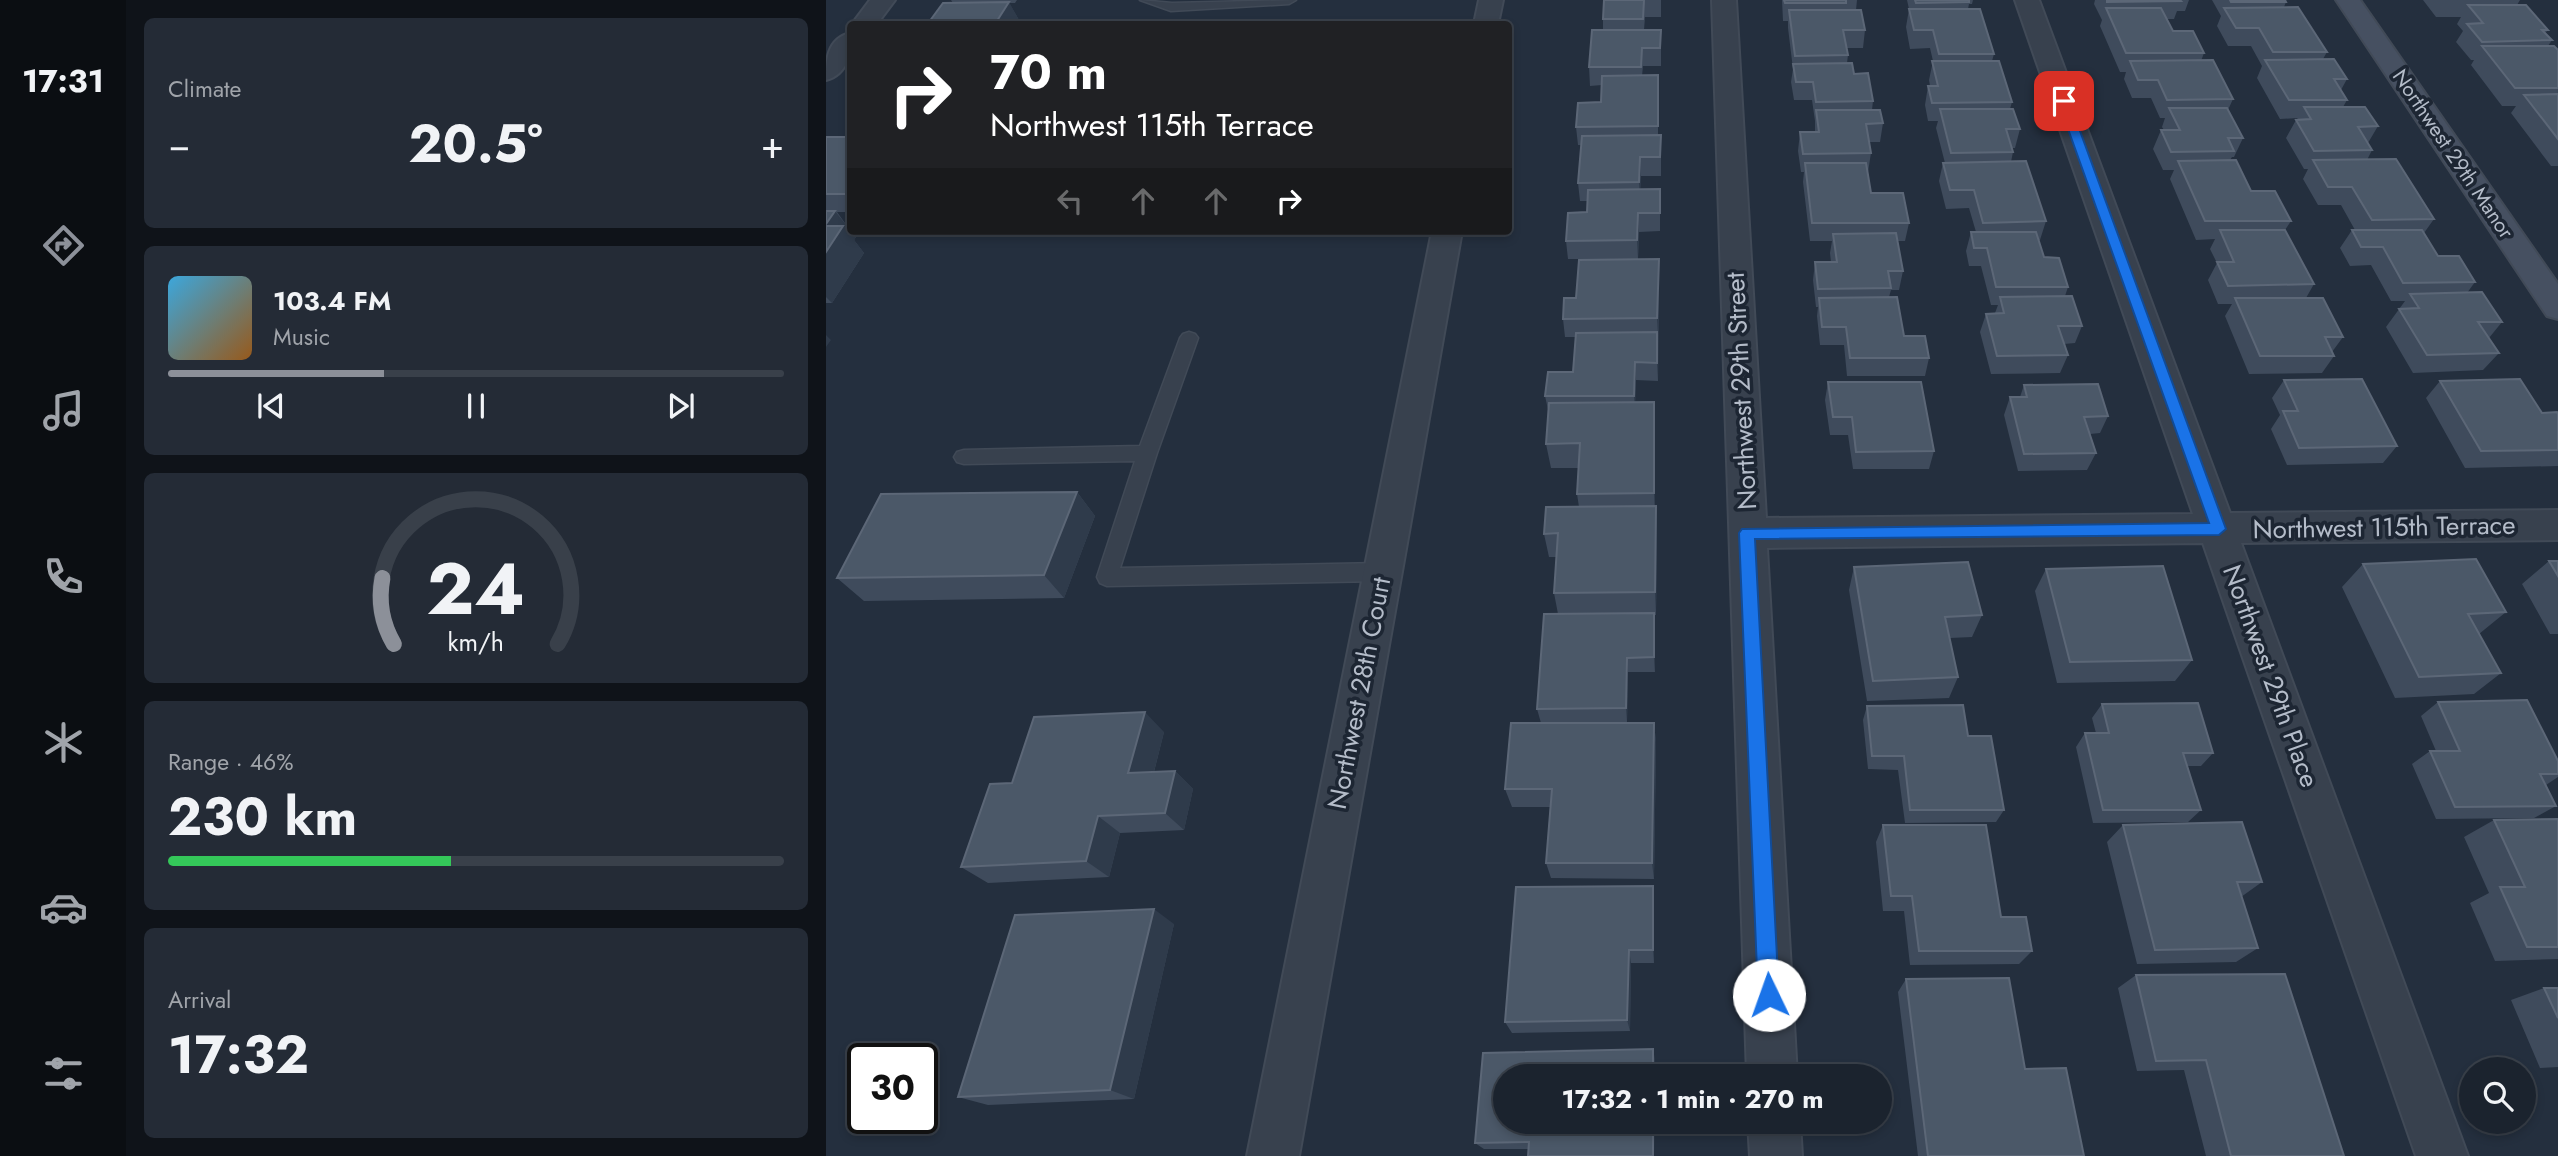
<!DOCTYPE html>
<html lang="en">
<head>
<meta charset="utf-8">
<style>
	body { margin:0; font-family:Jost,sans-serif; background:#242b36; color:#f1f3f6; height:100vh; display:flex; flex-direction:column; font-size:26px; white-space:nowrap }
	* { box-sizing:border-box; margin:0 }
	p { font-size:23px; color:#a0a4aa }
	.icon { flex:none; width:38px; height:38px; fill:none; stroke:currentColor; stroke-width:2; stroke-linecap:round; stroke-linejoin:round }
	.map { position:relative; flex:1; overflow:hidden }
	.details { display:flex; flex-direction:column; gap:18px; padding:18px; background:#0f1319; width:700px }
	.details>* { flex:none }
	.banner { position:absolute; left:21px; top:21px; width:665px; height:214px; border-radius:7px; box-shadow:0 4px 10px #0003,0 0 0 2px #39404a; background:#202124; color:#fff; overflow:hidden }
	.tools { position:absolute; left:1633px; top:1057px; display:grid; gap:14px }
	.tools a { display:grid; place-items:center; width:77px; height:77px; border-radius:50%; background:#1b232e; box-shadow:0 4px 10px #0003,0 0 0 2px #39404a; font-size:35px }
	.speed { position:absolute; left:21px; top:1043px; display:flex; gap:14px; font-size:35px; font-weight:700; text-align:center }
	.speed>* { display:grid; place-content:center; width:91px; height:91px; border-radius:50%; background:#1b232e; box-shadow:0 4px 10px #0003,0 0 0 2px #39404a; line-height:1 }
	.speed .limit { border:4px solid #111; border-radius:10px; background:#fff; color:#111 }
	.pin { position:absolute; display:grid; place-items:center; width:60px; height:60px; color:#fff; margin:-30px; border-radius:14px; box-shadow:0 4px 10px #0006 }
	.me { position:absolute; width:77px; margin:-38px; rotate:357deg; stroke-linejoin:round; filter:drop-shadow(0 0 5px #0008) }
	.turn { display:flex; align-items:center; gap:24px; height:147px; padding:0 28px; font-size:32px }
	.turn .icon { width:91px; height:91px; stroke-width:2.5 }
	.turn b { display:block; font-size:49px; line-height:60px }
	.lanes { display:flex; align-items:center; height:66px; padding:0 28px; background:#0003; justify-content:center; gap:35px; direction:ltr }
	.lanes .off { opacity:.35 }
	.big { font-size:52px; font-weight:700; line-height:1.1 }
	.details .card { flex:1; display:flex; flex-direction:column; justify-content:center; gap:10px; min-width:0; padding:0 24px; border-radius:10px; background:#242b36 }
	.details .dial { align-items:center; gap:0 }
	.dial svg { height:182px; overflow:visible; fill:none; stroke:#39404a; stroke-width:7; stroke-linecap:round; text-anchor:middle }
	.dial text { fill:#f1f3f6; stroke:none }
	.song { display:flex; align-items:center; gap:21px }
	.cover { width:84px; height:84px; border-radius:10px; background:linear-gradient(135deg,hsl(200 70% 55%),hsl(30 70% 35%)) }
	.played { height:7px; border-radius:4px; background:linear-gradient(90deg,#8c9099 35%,#39404a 35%) }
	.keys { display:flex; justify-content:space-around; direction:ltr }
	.heat { display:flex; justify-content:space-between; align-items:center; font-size:38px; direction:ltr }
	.charge { height:10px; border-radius:5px; background:linear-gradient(90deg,#34c759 46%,#39404a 0) }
	.trip { position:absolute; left:667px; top:1064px; width:399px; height:70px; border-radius:35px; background:#1b232e; box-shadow:0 4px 10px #0003,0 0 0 2px #39404a; font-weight:700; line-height:70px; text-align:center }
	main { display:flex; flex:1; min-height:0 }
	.tabs { display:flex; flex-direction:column; width:126px; justify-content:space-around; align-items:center; background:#0b0e12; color:#a0a4aa }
	.tabs .icon { width:49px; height:49px }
	.tabs .on { color:#8c9099 }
	.tabs b { font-size:32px; color:#f1f3f6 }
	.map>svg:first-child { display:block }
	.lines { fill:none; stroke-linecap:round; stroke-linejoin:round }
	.lane-casing { stroke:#414a57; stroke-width:3 }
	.street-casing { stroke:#414a57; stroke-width:4 }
	.secondary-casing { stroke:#414a57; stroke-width:4 }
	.lane { fill:#38414e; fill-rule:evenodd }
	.street { fill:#38414e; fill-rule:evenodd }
	.secondary { fill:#465061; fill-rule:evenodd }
	.wall { fill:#3f4b5c }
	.shaded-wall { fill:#2f3b4b }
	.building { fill:#4b5868; stroke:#5c6777; stroke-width:2 }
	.route { fill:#1a73e8; stroke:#114b97; stroke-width:2 }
	.labels { text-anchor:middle; stroke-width:7; stroke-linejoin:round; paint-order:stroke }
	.far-street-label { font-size:21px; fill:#b4bcc9; stroke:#1d2633 }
	.street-label { font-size:26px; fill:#b4bcc9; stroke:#1d2633 }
</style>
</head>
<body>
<main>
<nav class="tabs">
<b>17:31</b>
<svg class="icon on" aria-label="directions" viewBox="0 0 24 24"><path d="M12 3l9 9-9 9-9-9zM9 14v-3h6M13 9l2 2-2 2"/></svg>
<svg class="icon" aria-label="music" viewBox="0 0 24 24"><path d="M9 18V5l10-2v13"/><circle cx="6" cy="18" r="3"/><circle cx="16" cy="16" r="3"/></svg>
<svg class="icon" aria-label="phone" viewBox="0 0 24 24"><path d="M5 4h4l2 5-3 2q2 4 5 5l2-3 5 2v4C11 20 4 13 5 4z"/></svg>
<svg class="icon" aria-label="climate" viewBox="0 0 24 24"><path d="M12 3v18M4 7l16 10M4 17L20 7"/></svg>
<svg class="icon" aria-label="car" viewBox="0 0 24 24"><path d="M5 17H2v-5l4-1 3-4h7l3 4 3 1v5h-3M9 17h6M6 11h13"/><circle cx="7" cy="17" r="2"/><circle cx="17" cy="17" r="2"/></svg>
<svg class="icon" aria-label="filters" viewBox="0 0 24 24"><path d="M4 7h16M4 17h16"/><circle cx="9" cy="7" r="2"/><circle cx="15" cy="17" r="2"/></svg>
</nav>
<section class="details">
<div class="card"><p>Climate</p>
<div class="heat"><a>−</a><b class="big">20.5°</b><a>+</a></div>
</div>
<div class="card">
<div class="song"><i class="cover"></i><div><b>103.4 FM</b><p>Music</p></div></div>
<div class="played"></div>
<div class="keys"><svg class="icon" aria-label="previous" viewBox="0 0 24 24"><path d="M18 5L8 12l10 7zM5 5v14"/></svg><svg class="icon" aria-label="pause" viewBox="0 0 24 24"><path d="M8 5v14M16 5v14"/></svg><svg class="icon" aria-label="next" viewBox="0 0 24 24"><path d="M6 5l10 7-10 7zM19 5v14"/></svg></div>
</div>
<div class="card dial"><svg viewBox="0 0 100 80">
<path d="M14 69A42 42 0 1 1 86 69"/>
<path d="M14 69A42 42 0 0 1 9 40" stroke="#8c9099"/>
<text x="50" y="56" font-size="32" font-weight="700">24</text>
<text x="50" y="72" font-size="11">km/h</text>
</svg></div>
<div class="card"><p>Range · 46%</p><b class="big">230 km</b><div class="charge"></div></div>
<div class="card"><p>Arrival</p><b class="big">17:32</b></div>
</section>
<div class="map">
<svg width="1732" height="1156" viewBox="0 0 1732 1156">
	<rect width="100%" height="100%" fill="#242f3e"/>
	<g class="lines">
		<g class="lane-casing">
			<path id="lane" d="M314,0L346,3L470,0L463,4L345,11Z
				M363,332L369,334L372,338L331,453L294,568L556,563L563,566L566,572L563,578L556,581L281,586L274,583L271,577L309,461L138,464L131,462L128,457L131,452L138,450L314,446L354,338L357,334Z"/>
		</g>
		<g class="street-casing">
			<path id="street" d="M44,0H69L51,24H26Z
				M653,0H677L672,24H648Z
				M886,0H910L940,518L1367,514L1189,0H1213L1404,513L1732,510V540L1415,543L1642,1156H1590L1377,543L941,548L971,1076H921Z
				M24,33C26,52 22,74 0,80C0,60 1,39 24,33Z
				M606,231H636L473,1156H421Z
				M922,1122H974L976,1156H924Z"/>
		</g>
		<g class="secondary-casing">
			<path id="secondary" d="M1510,0H1534L1732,284V319L1721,316Z"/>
		</g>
		<use href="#lane" class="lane"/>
		<use href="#street" class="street"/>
		<use href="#secondary" class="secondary"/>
	</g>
	<path class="wall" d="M125,0H191L189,3H183L193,20L190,24H80L103,22L127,3Z
		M778,0H835V17H819L818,30H835V66H817L816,76L832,75V135H835V176H815L814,190L834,189V231L813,232L812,259H742L740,241L761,212L762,201H754L752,183L755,145H752L750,127L775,102L776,85L764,86L763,67L777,30V19Z
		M956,0H1031L1030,10L1039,30L1037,48H1021L1022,55L1021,63L1047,101L1046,110L1057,123L1054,142H1043L1045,153L1042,172H1041L1045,193L1083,223L1079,241H1071L1077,271L1073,290H1065L1063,297L1078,336L1103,358L1099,376H1021L1018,345H994L991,316L992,307H990L987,280L989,262H1005L1004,253L1006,241H984L977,182L978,172H975L972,151L974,132H989V121L986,100H968L965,82L967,69L962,28V21H957Z
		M1081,0H1147L1146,4H1143L1142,9L1168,54L1166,61L1186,102L1184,109L1194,129L1189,148H1186L1187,152L1185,162L1220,221L1214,240H1213L1218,257L1242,287L1239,296L1256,326L1249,343L1238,344L1242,355L1234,373L1165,374L1154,332L1160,314L1169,313L1172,305H1165L1155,266H1143L1140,251L1145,232H1150L1143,208L1120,209L1113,181L1117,163H1119L1110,128L1112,121H1102L1099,105L1102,86H1104L1103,80L1107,61L1104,48L1084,49L1080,27L1083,9Z
		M1269,0H1363L1359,11H1351L1348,19H1341L1347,31L1378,53L1375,61L1407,99L1402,110L1417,138L1408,157H1406L1404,160L1425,191L1465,221L1459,230L1488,284L1480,298L1517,337L1506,352L1508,356L1496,373L1423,374L1399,316L1406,304H1392L1382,280L1391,263L1384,249L1389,239L1370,240L1344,179L1348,170H1337L1327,149L1335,130H1338L1336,127L1339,118H1334L1325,98H1306L1298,79L1300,72H1294L1274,26L1276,20L1268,4Z
		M1386,0H1459L1460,2L1458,7L1501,52L1497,59L1521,79L1515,90L1521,100L1517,107L1552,126L1542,143L1546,150L1541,160L1608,219L1598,233L1612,256L1649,282L1641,293L1676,322L1663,338L1673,353L1657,370L1587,373L1560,327L1579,301H1565L1545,265L1524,266L1514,248L1526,230H1529L1515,205H1492L1477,179L1482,169H1478L1460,138L1470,120L1472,118L1454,119L1431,78L1436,66L1425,46H1402L1391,26L1395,16Z
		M1597,0H1694L1691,5L1722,30L1719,33L1726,40L1722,46L1732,50V166H1725L1685,113L1690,106H1676L1645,65L1648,60H1645L1630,42L1637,31L1631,24L1635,17H1610Z
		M0,137H24V212H11L24,230V231L30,237L28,240L38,253L6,303H0Z
		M833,278L832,381L810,380L809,402L829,427V506L831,530L830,615H828L829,672H802L801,722L715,723L711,709L732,614L728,593L730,557H723L718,534L753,507L751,494L753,468H725L720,444L723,414L719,396L747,372L750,337H739L737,319L750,298Z
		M1458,380L1571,446L1557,463L1461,465L1445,429L1454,415L1446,398Z
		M1614,381L1716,413L1732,414V466L1639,468L1600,398Z
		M1002,382L1108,451L1103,469H1027L1022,435H1004L999,400Z
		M1198,385L1282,416L1274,433L1264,434L1270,453L1261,470L1192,471L1178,415L1184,397H1194Z
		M251,492L269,516L238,598L38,601L11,578Z
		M1723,561H1732V634H1724L1696,584Z
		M1537,564L1680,612L1653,634L1675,673L1648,694L1569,698L1516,587Z
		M1028,567L1156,615L1146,637L1124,638L1132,677L1123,698L1041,701L1023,590Z
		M1220,569L1366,660L1349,681L1231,683L1209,591Z
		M1612,702L1732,761V777L1720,785L1730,806L1708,818L1610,819L1586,764L1604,751H1610L1595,716Z
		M1276,704L1387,753L1375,766H1361L1375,810L1362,822L1267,823L1250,747L1259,733H1270L1266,718Z
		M1041,706L1142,736L1178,810L1170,822L1079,823L1072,770L1042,769L1037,720Z
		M828,723L830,742L828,879L725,878L720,863L724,807H686L679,789Z
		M338,732L328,772L349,771L367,789L358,830L294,833L283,877L162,883L135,867L186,783Z
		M1732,819V959L1669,961L1644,903L1663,893L1638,837L1668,820Z
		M1057,825L1175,917L1206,951L1193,964L1084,965L1078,911H1057L1050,842Z
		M1297,825L1436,882L1415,897L1432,948L1410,962L1311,964L1281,842Z
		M828,901V963H805L804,1031L686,1033L679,1022Z
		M348,924L308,1099L162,1105L132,1097Z
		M1310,975L1518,1156H1380L1358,1070L1311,1071L1292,988Z
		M1080,979L1199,1069L1258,1156H1092L1072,992Z
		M1718,988H1732V1067L1714,1068L1685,1000Z
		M829,1059L703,1149H658L649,1143Z"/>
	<path class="shaded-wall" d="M183,2L193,20L190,24H169Z
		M814,157L815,176L814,201L813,182Z
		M9,211L24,230V231L30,237L28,240L38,253L6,303L0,297V224Z
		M812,213L813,232L812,259L811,240Z
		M833,259V278L832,336L831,318Z
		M831,332L832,350V381L831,363Z
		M0,335L5,340L0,347Z
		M809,362L810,380L809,413L808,396Z
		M828,402L829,427V517L828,493Z
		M251,492L269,516L238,598L218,575Z
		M830,506L831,530L830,615L829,592Z
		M828,613L829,629V672L828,657Z
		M801,658L802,672L801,722L800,708Z
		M319,712L338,732L323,791L302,773Z
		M828,723L830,742L828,879L826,863Z
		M349,771L367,789L358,830L339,813Z
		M272,816L294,833L283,877L260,861Z
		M827,886L828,901V963L827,950Z
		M328,909L348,924L308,1099L284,1090Z
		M803,950L805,963L804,1031L801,1020Z
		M827,1049L829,1059V1076H827Z
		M827,1122H829L828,1156H827Z"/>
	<path class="building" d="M778,0H818L817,19H777Z
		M958,0H1020V3H959Z
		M1089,0H1143V2L1090,3Z
		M1281,0H1354L1355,1L1281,2Z
		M1404,0H1459L1460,2H1405Z
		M183,2L169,24H80L81,23L103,22L117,3Z
		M1642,5H1700L1722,30H1716L1726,40L1656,42L1641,24L1657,23Z
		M1472,7L1501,52H1447L1433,28H1410L1398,8Z
		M1280,8H1335L1347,31H1367L1378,53H1300Z
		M1083,9H1154L1168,54H1113L1107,30H1088Z
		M963,10H1035L1039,30H1017L1022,55L969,56Z
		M766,30H835L834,48H816L815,67H763Z
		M1656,46H1728L1732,50V88H1689Z
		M1508,59L1521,79H1508L1521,100H1463L1439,60Z
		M1387,60L1407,99L1341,100L1332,80H1312L1304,61Z
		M1106,61H1173L1186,102L1106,103L1102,86H1112Z
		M1026,63L1028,74L1042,73L1047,101L990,102L987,82H970L967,64Z
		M832,75V126L750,127L752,103L775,102L776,76Z
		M1732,94V139L1698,95Z
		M1478,107H1539L1552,126L1532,127L1546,150L1488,151L1470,120L1485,119Z
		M1343,108H1401L1417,138H1402L1408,151L1345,152L1335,130H1354Z
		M1114,109H1187L1194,129H1180L1187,152L1125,153Z
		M990,110H1054L1057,123L1040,124L1045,153L977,154L974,132H993Z
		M835,135L834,157H814L813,182L752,183L756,136Z
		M0,137H24V190L22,194H0Z
		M1570,159L1608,219L1546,220L1526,187H1502L1487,160Z
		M1410,160L1425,191H1449L1465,221H1379L1352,161Z
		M1200,161L1220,221L1157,223L1148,190H1124L1117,163Z
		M979,163H1040L1045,193H1077L1083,223H986Z
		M834,189V213H812L811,240L740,241L742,213L761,212L762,190Z
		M0,211H9L0,224Z
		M0,226H17L0,252Z
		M1394,230H1459L1488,284L1402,286L1391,262H1408Z
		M1526,230H1596L1612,256H1633L1649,282L1577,283L1557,247H1535Z
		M1145,232H1210L1218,257L1233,258L1242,287H1170L1161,248H1148Z
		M1070,233L1077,271H1062L1065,288L992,289L989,262H1011L1007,234Z
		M833,259L831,318L737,319L738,298H750L753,260Z
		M1656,292L1676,322H1652L1673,353L1601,355L1573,309L1593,308L1584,294Z
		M1246,296L1256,326H1232L1242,355L1171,356L1160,314L1178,313L1174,297Z
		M1071,297L1078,336H1099L1103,358H1024L1020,327H996L993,298Z
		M1409,298H1497L1517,337H1499L1508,356H1434Z
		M831,332V363L809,362L808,396H719L722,372H747L750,333Z
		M1536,379L1571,446L1473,448L1457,411H1472L1458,380Z
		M1694,379L1716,413L1731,412L1732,414V450L1655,451L1614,381Z
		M1002,382H1095L1108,451L1030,452L1026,417H1007Z
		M1272,384L1282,416L1258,417L1270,453L1198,454L1184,397H1201L1198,385Z
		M828,402V493L751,494L754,443L720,444L723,403Z
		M251,492L218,575L11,578L55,494Z
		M830,506L829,592L728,593L732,533L718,534L720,507Z
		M1650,559L1680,612L1642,614L1675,673L1593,677L1537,564Z
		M1723,561H1732V576Z
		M1142,562L1156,615L1119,617L1132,677L1047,681L1028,567Z
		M1337,566L1366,660L1244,662L1220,569Z
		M828,613V657L801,658L800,708L711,709L718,614Z
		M1701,700L1732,761V774H1714L1730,806L1629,807L1604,751H1634L1612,702Z
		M1372,703L1387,753H1357L1375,810H1277L1259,733H1283L1276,704Z
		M1137,705L1142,736H1165L1178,810H1084L1078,756H1046L1041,706Z
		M319,712L302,773L349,771L339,813L272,816L260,861L135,867L164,784L186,783L208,717Z
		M685,723H828L826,863H720L726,789H679Z
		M1732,819V947H1701L1674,887H1699L1668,820Z
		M1416,822L1436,882H1411L1432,948L1329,950L1297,825Z
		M1057,825H1160L1175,917H1200L1206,951H1093L1086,896H1065Z
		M827,886V950H803L801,1020L679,1022L690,887Z
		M328,909L284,1090L132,1097L189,915Z
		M1459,974L1518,1156H1405L1380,1060L1330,1061L1310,975Z
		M1183,978L1199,1069L1240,1068L1258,1156H1102L1080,979Z
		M1718,988H1732V1018Z
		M827,1049V1076H679V1122H827V1156H702L703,1142L649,1143L657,1053Z"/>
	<path class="route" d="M1234,98L1243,101L1400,529L1393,535L929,539L953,995L950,1002L943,1005L935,1002L932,995L913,533L916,529L1383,523L1232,101Z"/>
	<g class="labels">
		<g class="far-street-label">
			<text transform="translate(1627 154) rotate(56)" y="7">Northwest 29th Manor</text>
		</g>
		<g class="street-label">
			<text transform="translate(915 391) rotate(-93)" y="9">Northwest 29th Street</text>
			<text transform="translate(1558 527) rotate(-1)" y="9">Northwest 115th Terrace</text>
			<text transform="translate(1445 676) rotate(70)" y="9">Northwest 29th Place</text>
			<text transform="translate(533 693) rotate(-79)" y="9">Northwest 28th Court</text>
		</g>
	</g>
</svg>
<div class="tools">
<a><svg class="icon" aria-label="search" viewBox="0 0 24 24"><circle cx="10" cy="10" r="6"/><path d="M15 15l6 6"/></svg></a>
</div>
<div class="speed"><div class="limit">30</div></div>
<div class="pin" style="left:1238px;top:101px;background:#d93025"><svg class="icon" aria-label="arrive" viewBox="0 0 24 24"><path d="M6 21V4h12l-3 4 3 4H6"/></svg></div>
<svg class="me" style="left:943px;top:995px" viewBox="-20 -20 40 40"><circle r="19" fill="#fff"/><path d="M0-13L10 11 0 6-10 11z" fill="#1a73e8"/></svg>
<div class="trip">17:32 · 1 min · 270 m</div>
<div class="banner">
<div class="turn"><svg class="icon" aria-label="right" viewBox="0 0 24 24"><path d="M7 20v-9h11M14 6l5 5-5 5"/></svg><div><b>70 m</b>Northwest 115th Terrace</div></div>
<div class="lanes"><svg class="icon off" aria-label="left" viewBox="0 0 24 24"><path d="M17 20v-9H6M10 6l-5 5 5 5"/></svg><svg class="icon off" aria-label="ahead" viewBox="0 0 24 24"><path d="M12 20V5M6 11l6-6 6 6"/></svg><svg class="icon off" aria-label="ahead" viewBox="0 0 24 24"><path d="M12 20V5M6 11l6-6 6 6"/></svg><svg class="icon" aria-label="right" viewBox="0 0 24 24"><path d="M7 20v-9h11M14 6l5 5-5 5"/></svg></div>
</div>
</div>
</main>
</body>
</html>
